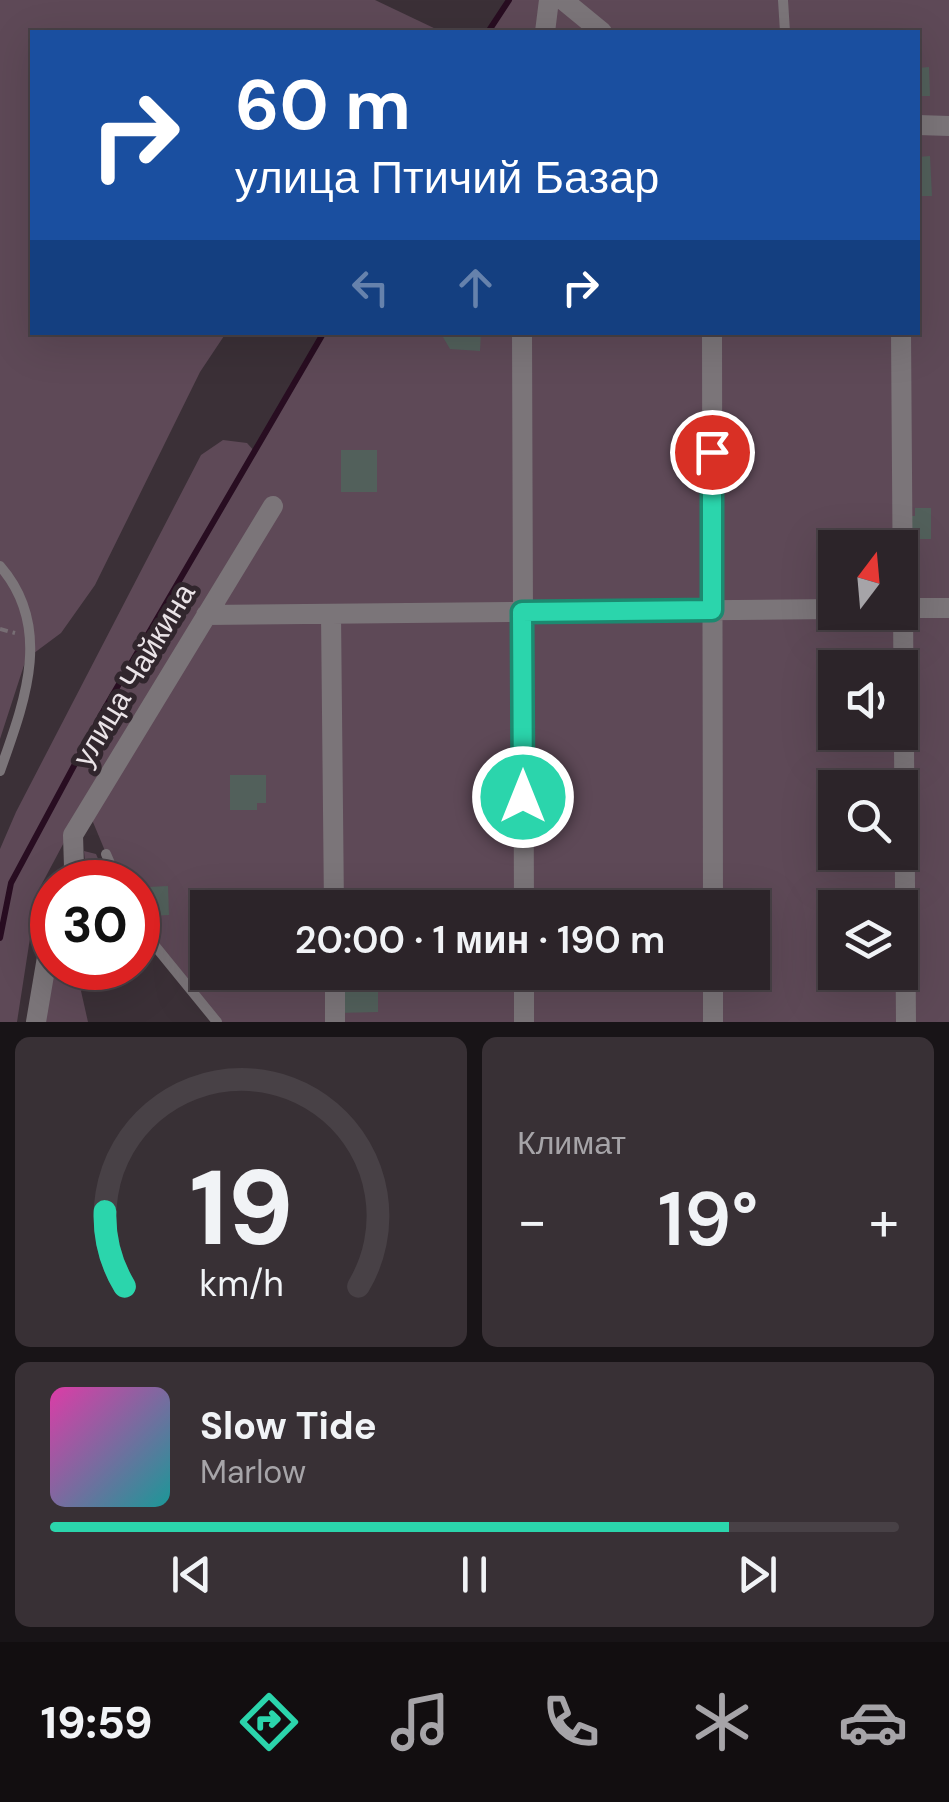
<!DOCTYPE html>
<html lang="ru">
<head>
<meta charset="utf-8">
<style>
	body { margin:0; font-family:"DM Sans",sans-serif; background:#383035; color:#f1f3f6; height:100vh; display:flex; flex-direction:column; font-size:38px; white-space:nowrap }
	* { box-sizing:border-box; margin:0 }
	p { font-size:32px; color:#a6a4a8 }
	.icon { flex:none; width:55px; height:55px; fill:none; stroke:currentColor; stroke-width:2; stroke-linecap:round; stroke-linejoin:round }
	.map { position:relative; height:1022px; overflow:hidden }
	.sheet { display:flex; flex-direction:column; gap:15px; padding:15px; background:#181417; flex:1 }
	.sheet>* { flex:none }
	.guide { position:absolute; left:30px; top:30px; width:890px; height:305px; border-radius:0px; box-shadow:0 10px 40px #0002,0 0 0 2px #484146; background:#1a4fa0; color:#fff; overflow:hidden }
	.needle { width:65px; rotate:16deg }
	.fabs { position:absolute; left:818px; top:530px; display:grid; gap:20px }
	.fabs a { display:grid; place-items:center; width:100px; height:100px; border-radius:0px; background:#2c2429; box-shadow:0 10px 40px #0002,0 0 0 2px #484146; font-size:50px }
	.speed { position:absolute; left:30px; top:860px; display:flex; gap:20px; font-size:50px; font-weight:700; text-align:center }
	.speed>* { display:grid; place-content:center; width:130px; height:130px; border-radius:50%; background:#2c2429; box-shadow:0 10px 40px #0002,0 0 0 2px #484146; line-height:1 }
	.speed .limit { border:15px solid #d22; background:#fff; color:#111 }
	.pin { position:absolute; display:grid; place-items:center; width:85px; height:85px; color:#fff; margin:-42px; border:5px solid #fff; border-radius:50%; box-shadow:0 2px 10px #0007 }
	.me { position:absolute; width:110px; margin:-55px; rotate:0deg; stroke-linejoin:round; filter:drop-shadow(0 0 8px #0008) }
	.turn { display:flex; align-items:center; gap:35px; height:210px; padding:0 40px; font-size:45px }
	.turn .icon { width:130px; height:130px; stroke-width:2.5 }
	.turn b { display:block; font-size:70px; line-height:85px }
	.lanes { display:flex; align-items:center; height:95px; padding:0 40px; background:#0003; justify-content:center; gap:50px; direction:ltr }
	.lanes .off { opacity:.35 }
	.big { font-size:75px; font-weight:600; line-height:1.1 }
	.sheet .tile { flex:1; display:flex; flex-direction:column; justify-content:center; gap:15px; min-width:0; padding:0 35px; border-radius:15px; background:#383035 }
	.sheet .dial { align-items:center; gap:0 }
	.dial svg { height:260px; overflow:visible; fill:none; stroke:#484146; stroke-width:7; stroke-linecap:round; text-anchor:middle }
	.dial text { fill:#f1f3f6; stroke:none }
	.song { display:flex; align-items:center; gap:30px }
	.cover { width:120px; height:120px; border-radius:15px; background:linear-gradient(135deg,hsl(320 70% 55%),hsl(180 70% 35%)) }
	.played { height:10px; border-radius:5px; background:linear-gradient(90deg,#2bd5ac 80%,#484146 80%) }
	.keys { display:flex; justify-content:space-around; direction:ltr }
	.heat { display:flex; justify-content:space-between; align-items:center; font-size:55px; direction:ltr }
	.sheet .tiles { flex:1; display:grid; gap:15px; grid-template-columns:1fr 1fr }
	.tile:last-child { grid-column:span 2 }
	.trip { position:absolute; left:190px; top:890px; width:580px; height:100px; border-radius:0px; background:#2c2429; box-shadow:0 10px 40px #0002,0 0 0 2px #484146; font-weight:600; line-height:100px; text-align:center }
	.tab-bar { display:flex; height:160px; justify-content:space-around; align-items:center; background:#120e10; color:#a6a4a8 }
	.tab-bar .icon { width:70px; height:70px }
	.tab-bar .selected { color:#2bd5ac }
	.tab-bar b { font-size:45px; color:#f1f3f6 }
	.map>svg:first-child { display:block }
	.green { fill:#5e4957; fill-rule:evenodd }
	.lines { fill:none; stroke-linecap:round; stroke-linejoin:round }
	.stream { stroke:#280d21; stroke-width:6 }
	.building { fill:#52605b }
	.path { stroke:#776e74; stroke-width:4; stroke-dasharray:8 5; stroke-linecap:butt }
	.service { stroke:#7b7579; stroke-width:10 }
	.minor { stroke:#7b7579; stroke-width:20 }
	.route-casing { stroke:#1c8a70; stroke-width:25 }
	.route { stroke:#2bd5ac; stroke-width:18 }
	.labels { text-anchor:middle; stroke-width:10; stroke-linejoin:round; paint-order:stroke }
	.street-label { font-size:30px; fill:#eae3e7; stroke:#31262d }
</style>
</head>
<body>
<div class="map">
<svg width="949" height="1022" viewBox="0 0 949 1022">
	<rect width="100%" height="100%" fill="#3b3037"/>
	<path class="green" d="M0,0H375L438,30L32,32V332L226,333L200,372L95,585L61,633L26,659L0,739Z
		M509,0H949V1022H217L138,925V882H118L85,803L37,893L17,1022H0V849L16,812L201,455L223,440L247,443L256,453L324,333L918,332V32H488ZM835,548H900V612H835ZM835,668H900V732H835ZM835,788H900V852H835ZM208,908H752V972H208ZM835,908H900V972H835Z
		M84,851L96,854L108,882H87Z
		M57,968H100L81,991L88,1022H45L50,980Z"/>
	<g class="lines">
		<path class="stream" d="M488,32L509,0
			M0,938L11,883L105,708L324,332"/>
	</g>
	<path class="building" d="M929,67L930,96H918V68Z
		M930,156L932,196H918V157Z
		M440,332H481L480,351L450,349Z
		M341,450H377V492H341Z
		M915,508H931V539H907V516H915Z
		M230,775H266V803H257V810H230Z
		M168,886L169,915L149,916L148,904H138V893H148V887Z
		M378,984V1012L338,1013V985Z"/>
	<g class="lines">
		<path class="path" d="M0,629L15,633"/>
		<path class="service" d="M783,0L785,32
			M0,566C54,628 24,703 0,771
			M106,854L118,882
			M138,925L217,1022"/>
		<path class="minor" d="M563,0L602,32
			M545,32L549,0
			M918,125L949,126
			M522,332L524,908
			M712,332L713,908
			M901,332L906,1022
			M900,608H949
			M331,614L334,908
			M206,615L835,609
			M68,882L74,867L73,835L273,506
			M335,972V1022
			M524,972V1022
			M713,972V1022
			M36,1022L52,928"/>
	</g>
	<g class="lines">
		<g class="route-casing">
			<path id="route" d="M523,797L522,612L712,610V452"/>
		</g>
		<use href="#route" class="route"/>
	</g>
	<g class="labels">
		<g class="street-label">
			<text transform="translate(134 675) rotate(-59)" y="10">улица Чайкина</text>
		</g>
	</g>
</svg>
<div class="fabs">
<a><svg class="needle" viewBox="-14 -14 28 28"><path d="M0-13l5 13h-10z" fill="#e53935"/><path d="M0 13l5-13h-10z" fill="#a6a4a8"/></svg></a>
<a><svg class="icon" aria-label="sound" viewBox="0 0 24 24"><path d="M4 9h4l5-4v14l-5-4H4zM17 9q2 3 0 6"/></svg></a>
<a><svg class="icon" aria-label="search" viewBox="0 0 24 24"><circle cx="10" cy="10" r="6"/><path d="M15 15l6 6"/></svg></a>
<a><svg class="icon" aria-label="layers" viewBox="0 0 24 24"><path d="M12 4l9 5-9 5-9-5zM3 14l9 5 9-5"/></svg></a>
</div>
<div class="speed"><div class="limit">30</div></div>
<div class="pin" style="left:712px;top:452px;background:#d93025"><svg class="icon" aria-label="arrive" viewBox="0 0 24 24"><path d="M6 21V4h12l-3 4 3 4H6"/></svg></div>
<svg class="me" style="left:523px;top:797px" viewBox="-20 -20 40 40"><circle r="17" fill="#2bd5ac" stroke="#fff" stroke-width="3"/><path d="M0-11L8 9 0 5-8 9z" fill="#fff"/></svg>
<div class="trip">20:00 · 1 мин · 190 m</div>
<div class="guide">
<div class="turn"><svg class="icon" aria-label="right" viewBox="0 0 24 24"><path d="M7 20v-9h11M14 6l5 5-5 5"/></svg><div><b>60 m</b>улица Птичий Базар</div></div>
<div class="lanes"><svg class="icon off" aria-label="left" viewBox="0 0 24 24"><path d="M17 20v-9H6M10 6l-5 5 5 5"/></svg><svg class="icon off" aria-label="ahead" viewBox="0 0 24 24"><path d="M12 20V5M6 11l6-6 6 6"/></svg><svg class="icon" aria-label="right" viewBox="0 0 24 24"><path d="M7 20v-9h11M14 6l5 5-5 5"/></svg></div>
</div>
</div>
<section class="sheet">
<div class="tiles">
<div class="tile dial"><svg viewBox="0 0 100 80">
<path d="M14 69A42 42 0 1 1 86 69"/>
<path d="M14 69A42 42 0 0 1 8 46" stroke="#2bd5ac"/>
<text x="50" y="56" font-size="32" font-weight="700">19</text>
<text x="50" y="72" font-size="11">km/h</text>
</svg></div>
<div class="tile"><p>Климат</p>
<div class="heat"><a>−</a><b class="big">19°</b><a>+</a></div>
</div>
<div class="tile">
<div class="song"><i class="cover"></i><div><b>Slow Tide</b><p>Marlow</p></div></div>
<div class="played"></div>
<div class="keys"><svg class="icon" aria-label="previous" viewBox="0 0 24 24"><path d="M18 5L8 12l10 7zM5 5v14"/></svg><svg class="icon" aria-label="pause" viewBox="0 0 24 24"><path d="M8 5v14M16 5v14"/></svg><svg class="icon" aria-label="next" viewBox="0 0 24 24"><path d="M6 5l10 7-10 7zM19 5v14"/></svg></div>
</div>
</div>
</section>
<nav class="tab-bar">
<b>19:59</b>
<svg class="icon selected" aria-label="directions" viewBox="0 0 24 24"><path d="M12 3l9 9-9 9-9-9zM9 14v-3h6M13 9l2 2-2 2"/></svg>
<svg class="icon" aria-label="music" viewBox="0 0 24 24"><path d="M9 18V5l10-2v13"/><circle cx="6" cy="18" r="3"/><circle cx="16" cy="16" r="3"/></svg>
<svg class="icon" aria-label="phone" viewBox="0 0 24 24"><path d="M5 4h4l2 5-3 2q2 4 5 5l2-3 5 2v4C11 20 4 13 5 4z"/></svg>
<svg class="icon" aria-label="climate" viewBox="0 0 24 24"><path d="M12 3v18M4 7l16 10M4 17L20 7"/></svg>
<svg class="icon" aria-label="car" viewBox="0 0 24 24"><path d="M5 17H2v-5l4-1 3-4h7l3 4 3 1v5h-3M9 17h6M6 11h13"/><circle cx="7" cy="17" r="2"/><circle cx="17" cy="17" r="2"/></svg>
</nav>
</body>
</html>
